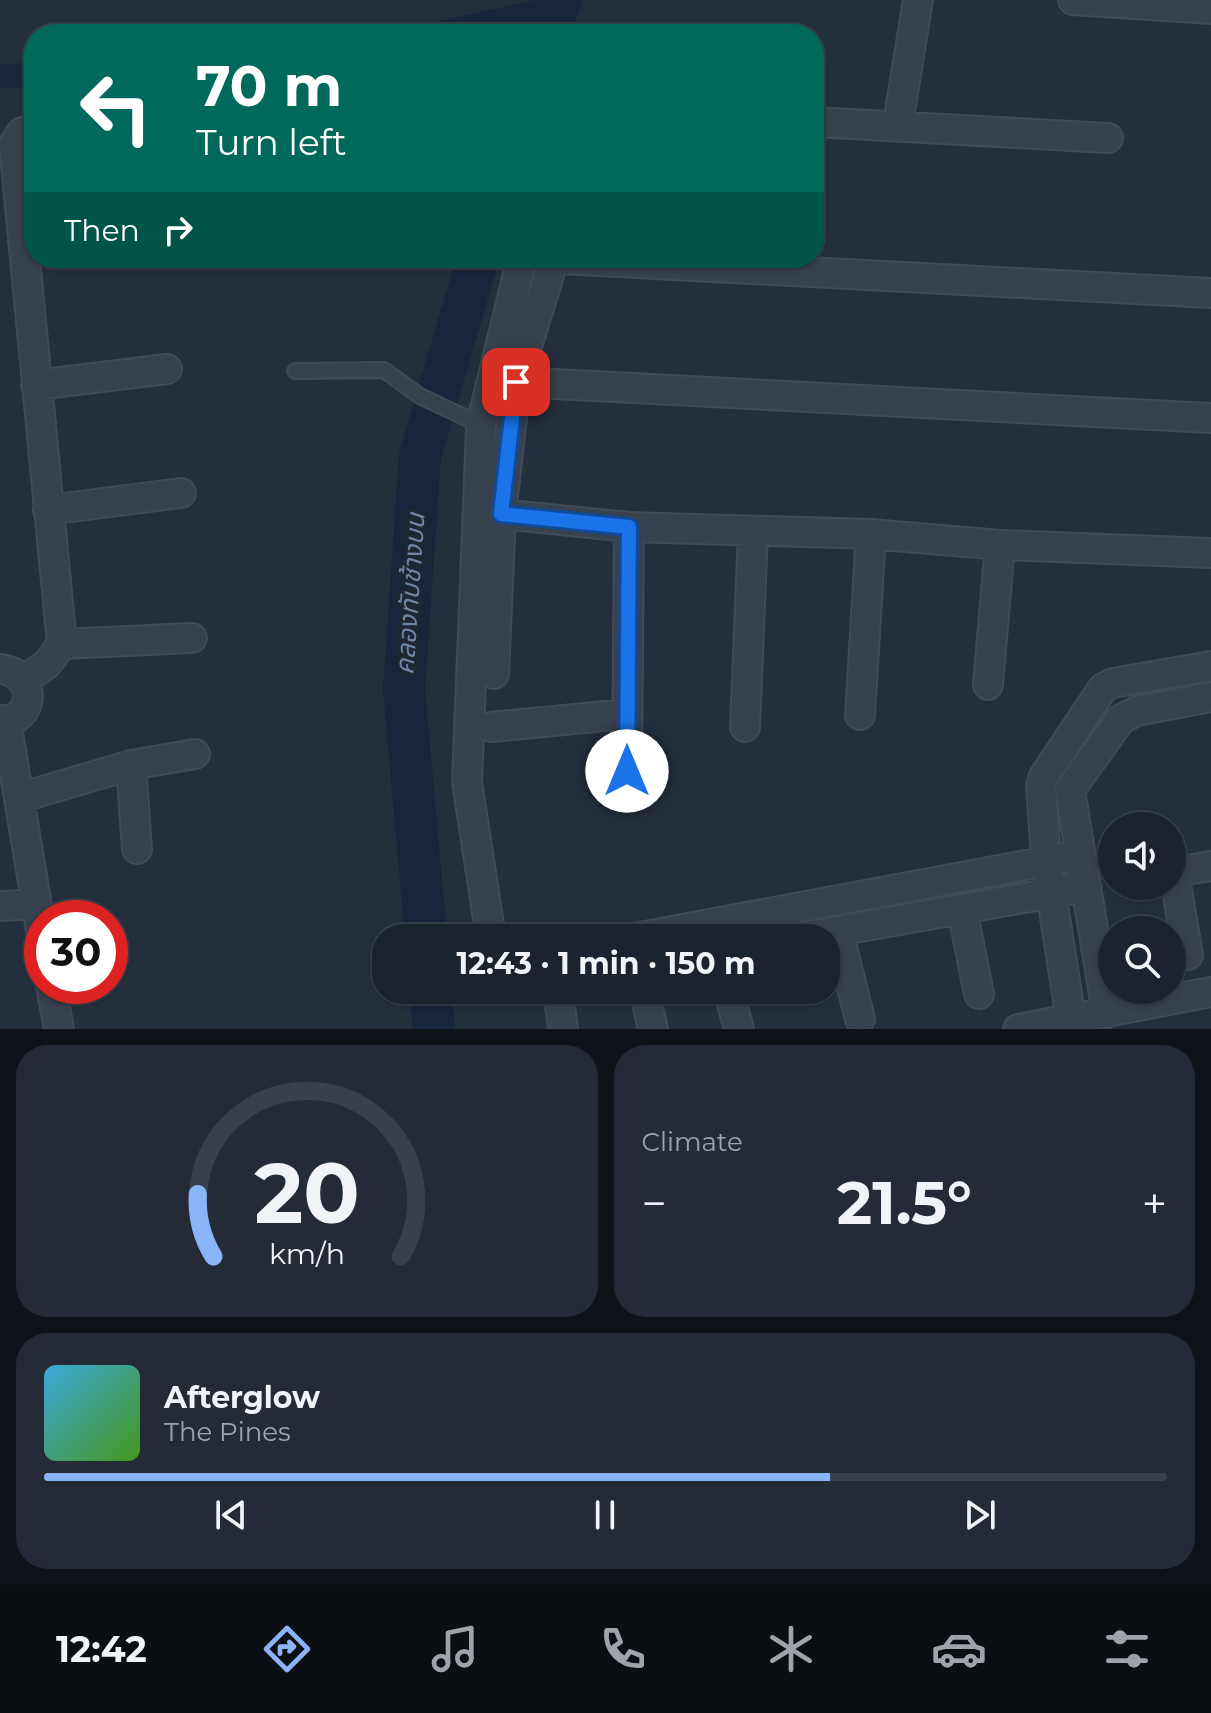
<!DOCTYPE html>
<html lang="en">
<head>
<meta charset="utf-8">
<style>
	body { margin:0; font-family:Montserrat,"Noto Sans Thai",sans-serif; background:#242b36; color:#f1f3f6; height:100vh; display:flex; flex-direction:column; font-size:30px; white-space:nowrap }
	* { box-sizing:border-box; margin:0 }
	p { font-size:26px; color:#a0a4aa }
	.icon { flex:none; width:44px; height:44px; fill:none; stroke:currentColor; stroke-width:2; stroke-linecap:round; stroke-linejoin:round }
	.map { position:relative; height:1029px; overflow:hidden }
	.details { display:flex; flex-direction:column; gap:16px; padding:16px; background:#0f1319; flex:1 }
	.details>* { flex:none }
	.hud { position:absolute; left:24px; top:24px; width:800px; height:244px; border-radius:32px; box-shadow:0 2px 6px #0004,0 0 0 2px #39404a; background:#00695c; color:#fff; overflow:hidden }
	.buttons { position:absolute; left:1098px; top:812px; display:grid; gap:16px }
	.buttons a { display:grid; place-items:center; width:88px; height:88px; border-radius:50%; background:#1b232e; box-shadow:0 2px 6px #0004,0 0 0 2px #39404a; font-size:40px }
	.speed { position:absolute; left:24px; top:900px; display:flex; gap:16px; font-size:40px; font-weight:700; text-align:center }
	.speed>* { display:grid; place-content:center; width:104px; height:104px; border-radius:50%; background:#1b232e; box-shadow:0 2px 6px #0004,0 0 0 2px #39404a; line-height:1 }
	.speed .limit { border:12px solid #d22; background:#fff; color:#111 }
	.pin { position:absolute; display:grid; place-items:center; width:68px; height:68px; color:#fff; margin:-34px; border-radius:16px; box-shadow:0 4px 12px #0006 }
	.me { position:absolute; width:88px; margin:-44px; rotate:0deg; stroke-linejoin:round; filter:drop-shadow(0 0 6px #0008) }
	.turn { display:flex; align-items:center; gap:28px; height:168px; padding:0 40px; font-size:36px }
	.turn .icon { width:104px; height:104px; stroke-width:2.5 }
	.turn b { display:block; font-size:56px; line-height:68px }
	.then { display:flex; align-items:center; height:76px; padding:0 40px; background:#0003; gap:16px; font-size:30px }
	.big { font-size:60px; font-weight:700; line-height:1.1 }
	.details .widget { flex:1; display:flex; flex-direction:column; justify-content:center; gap:12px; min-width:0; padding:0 28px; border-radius:32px; background:#242b36 }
	.details .dial { align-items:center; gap:0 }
	.dial svg { height:208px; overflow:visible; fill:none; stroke:#39404a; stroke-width:7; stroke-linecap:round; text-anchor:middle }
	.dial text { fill:#f1f3f6; stroke:none }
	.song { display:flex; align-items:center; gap:24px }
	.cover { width:96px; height:96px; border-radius:12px; background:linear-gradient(135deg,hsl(200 70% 55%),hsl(100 70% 35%)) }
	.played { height:8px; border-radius:4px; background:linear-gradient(90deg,#8ab4f8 70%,#39404a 70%) }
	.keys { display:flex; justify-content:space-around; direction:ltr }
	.heat { display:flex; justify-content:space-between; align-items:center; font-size:44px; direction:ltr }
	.details .tiles { flex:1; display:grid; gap:16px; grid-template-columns:1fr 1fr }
	.widget:last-child { grid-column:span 2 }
	.trip { position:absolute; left:372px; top:924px; width:468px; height:80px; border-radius:32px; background:#1b232e; box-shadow:0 2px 6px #0004,0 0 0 2px #39404a; font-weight:700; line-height:80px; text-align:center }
	.tab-bar { display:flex; height:128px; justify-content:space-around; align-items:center; background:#0b0e12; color:#a0a4aa }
	.tab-bar .icon { width:56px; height:56px }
	.tab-bar .active { color:#8ab4f8 }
	.tab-bar b { font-size:36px; color:#f1f3f6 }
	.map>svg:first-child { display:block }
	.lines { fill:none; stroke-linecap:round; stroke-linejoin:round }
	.canal { stroke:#17263c; stroke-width:24 }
	.river { stroke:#17263c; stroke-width:42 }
	.service-casing { stroke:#414a57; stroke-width:18 }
	.minor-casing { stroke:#414a57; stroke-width:32 }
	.service { stroke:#38414e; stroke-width:14 }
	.minor { stroke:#38414e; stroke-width:28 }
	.route-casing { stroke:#114b97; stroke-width:20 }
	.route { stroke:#1a73e8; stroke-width:14 }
	.labels { text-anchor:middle; stroke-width:8; stroke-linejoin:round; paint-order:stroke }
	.water-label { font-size:26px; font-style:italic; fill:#6d86a8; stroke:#1d2633 }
</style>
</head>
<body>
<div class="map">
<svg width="1211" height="1029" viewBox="0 0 1211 1029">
	<rect width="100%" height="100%" fill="#242f3e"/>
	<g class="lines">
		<path class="canal" d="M436,34L555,8
			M0,76L34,75"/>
		<path class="river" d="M547,34L561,0
			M426,938L404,689L420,456L478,258
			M431,990L434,1029"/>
		<g class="service-casing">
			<path id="service" d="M295,371L384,370L420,396L481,425"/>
		</g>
		<g class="minor-casing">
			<path id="minor" d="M1073,0L1211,9
				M814,122L1108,138
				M898,124L918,0
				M516,382L1211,418
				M36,385L167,369
				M48,510L181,493
				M501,514L629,527L871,534L1000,545L1211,553
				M62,644L192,638
				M0,669C41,674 33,725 0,720
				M494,674L501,514L516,382L553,262L560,259L1211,293
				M24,680L47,664L62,644L14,144L22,132L34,130
				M988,685L1000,545
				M860,715L871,534
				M6,721L42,936
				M491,727L627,714
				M745,727L753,531
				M131,765L137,849
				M627,771L629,527
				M19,798L131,765L195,754
				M0,906L36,904
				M962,909L979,994
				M838,931L860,1019
				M491,938L467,782L480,456L481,425L522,258
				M635,938L1079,855
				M798,938L1069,890
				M1188,955L1174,872L1211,866
				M51,986L59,1029
				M558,990L563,1029
				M644,990L653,1029
				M728,990L739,1029
				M1107,1013L1070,790L1121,719L1137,711L1211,697
				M1071,1020L1046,859L1041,785L1044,776L1103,688L1113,683L1211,666
				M1018,1029L1211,992"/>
		</g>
		<use href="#service" class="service"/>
		<use href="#minor" class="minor"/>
	</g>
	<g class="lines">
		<g class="route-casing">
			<path id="route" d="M516,382L501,514L629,527L627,771"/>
		</g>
		<use href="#route" class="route"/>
	</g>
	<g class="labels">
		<g class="water-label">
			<text transform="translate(410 594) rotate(-86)" y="9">คลองทับช้างบน</text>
		</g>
	</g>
</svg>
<div class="buttons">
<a><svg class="icon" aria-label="sound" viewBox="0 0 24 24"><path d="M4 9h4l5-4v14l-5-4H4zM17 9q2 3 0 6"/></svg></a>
<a><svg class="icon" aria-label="search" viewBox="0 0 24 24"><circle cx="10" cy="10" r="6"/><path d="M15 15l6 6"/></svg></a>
</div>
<div class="speed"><div class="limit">30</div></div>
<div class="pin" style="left:516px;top:382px;background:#d93025"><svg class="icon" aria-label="arrive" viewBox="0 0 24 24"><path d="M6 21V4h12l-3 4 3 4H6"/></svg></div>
<svg class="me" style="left:627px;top:771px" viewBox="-20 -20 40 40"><circle r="19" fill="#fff"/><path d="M0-13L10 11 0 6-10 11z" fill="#1a73e8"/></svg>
<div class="trip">12:43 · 1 min · 150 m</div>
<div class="hud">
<div class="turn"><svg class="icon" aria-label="left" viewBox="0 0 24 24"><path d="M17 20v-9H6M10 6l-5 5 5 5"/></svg><div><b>70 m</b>Turn left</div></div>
<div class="then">Then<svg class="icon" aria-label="right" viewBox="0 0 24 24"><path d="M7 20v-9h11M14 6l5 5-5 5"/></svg></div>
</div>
</div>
<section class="details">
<div class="tiles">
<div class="widget dial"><svg viewBox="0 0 100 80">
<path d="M14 69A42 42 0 1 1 86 69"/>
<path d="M14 69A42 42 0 0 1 8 45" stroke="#8ab4f8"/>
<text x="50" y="56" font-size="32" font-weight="700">20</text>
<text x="50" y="72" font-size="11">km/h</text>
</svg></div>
<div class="widget"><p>Climate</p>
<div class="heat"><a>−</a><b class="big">21.5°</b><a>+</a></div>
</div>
<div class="widget">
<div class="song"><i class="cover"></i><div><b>Afterglow</b><p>The Pines</p></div></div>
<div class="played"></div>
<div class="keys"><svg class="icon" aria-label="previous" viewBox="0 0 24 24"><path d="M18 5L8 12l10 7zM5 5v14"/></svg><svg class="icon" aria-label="pause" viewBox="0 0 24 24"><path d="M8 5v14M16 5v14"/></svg><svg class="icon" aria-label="next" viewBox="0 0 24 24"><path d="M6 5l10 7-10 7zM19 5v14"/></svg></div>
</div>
</div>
</section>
<nav class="tab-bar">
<b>12:42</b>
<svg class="icon active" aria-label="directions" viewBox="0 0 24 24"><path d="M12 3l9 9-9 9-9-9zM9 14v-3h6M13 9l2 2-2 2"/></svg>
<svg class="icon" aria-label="music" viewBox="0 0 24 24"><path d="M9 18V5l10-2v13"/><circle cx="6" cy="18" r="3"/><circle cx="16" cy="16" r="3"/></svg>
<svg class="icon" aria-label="phone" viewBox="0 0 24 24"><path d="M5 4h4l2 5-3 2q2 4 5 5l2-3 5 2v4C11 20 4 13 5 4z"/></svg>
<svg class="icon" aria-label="climate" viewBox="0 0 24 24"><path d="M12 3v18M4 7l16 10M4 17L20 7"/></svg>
<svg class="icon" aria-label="car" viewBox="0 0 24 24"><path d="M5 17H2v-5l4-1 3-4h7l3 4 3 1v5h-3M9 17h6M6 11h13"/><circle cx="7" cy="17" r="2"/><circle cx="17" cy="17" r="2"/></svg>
<svg class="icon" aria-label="filters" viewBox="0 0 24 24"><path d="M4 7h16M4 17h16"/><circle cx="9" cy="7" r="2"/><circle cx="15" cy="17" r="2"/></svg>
</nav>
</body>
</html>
